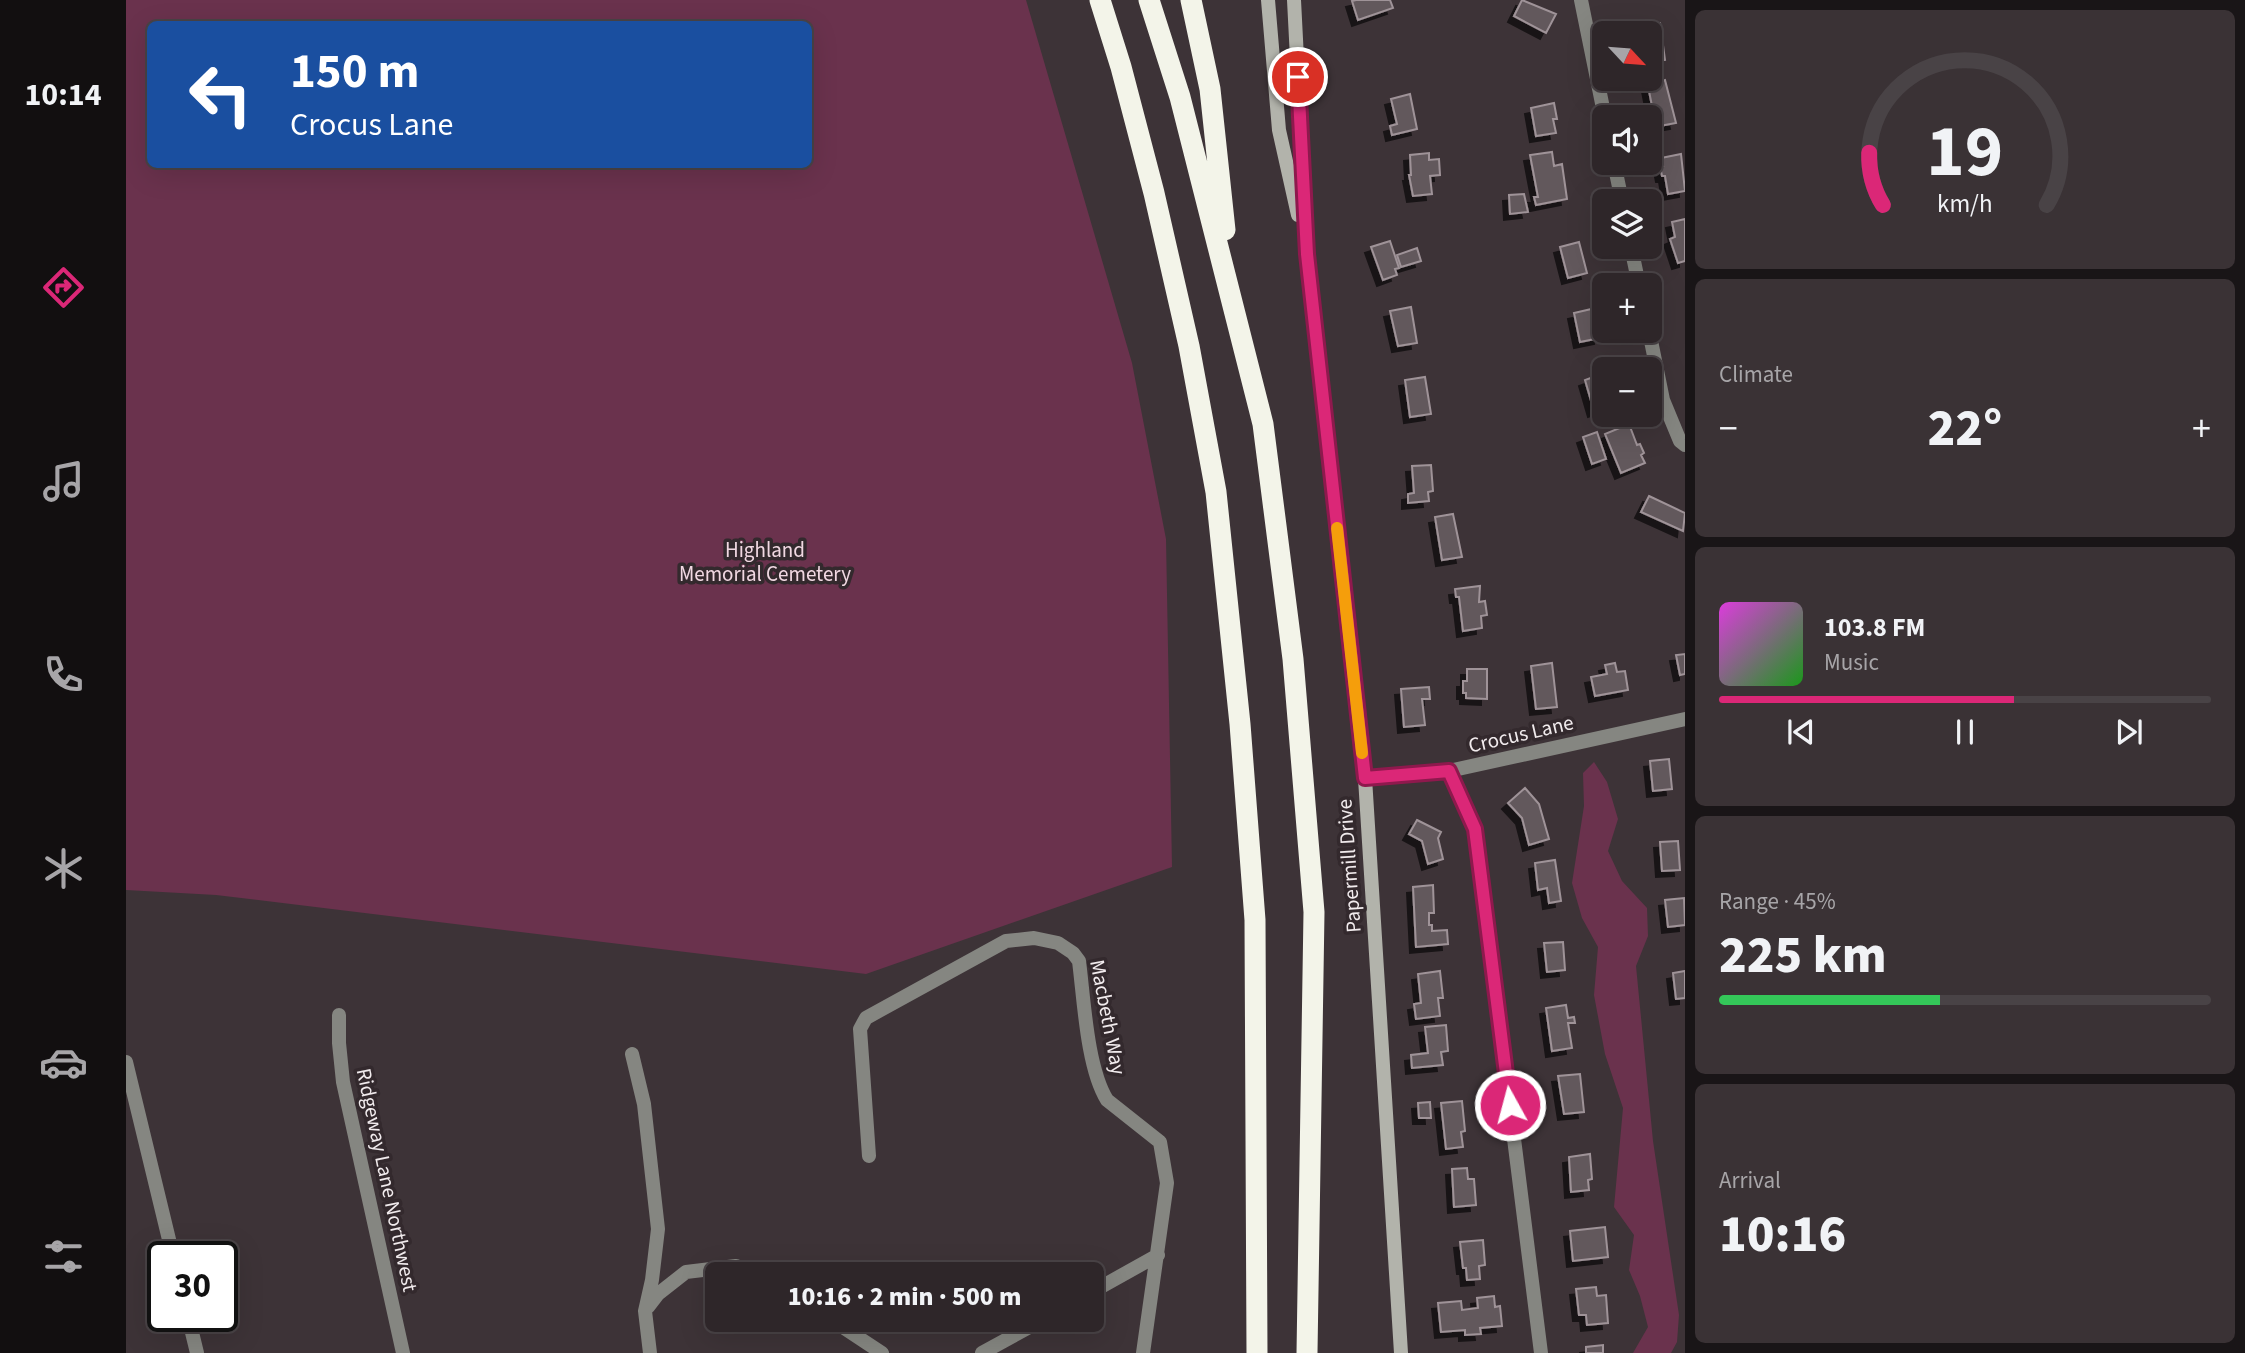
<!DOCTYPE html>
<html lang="en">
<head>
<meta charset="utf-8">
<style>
	body { margin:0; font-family:"Source Sans 3",sans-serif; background:#3a3235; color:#f1f3f6; height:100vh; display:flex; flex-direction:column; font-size:26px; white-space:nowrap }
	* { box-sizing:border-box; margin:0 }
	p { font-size:23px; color:#a7a5a8 }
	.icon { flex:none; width:38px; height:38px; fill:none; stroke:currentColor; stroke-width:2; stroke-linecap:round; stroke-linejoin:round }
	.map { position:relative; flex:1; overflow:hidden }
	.panel { display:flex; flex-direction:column; gap:10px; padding:10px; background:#191517; width:560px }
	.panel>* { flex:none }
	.guide { position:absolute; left:21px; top:21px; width:665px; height:147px; border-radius:10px; box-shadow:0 7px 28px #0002,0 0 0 2px #494346; background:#1a4fa0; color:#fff; overflow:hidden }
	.needle { width:46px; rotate:116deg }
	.buttons { position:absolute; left:1466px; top:21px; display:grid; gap:14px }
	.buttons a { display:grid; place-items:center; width:70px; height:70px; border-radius:10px; background:#2e2629; box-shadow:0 7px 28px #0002,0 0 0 2px #494346; font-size:35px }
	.speed { position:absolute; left:21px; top:1241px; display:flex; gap:14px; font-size:35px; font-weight:700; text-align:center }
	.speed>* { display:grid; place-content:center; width:91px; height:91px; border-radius:50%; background:#2e2629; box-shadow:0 7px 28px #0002,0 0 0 2px #494346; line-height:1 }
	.speed .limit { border:4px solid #111; border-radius:10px; background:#fff; color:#111 }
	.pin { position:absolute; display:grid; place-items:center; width:60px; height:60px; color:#fff; margin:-30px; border:4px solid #fff; border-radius:50%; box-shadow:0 2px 7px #0007 }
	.me { position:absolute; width:77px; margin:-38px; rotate:353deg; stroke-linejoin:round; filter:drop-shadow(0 0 5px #0008) }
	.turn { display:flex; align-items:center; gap:24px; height:147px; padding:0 28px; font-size:32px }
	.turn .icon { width:91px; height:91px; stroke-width:2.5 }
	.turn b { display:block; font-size:49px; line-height:60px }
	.big { font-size:52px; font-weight:800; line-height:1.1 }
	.panel .tile { flex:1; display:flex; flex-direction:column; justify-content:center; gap:10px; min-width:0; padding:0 24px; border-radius:10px; background:#3a3235 }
	.panel .dial { align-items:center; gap:0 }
	.dial svg { height:182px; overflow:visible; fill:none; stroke:#494346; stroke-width:7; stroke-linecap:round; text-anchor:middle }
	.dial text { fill:#f1f3f6; stroke:none }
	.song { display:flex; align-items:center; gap:21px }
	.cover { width:84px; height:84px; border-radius:10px; background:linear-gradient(135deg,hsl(300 70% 55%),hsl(120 70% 35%)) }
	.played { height:7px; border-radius:4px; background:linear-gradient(90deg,#db2777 60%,#494346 60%) }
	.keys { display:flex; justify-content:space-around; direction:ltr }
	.heat { display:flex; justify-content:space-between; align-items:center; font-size:38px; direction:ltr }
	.charge { height:10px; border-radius:5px; background:linear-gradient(90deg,#34c759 45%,#494346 0) }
	.trip { position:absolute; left:579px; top:1262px; width:399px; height:70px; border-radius:10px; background:#2e2629; box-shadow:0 7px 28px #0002,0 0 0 2px #494346; font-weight:800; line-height:70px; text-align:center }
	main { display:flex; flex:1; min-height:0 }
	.tabs { display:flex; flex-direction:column; width:126px; justify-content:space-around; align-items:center; background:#120f10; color:#a7a5a8 }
	.tabs .icon { width:49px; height:49px }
	.tabs .on { color:#db2777 }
	.tabs b { font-size:32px; color:#f1f3f6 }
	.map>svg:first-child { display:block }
	.green { fill:#6a324d; fill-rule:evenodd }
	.building { fill:#62585c; stroke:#9f9398; stroke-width:2; filter:url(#shadow) }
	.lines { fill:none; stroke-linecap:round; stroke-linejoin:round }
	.street { stroke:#858681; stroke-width:14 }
	.secondary { stroke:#b2b3ab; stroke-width:14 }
	.highway { stroke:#f3f4e9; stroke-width:21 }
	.route-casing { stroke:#8e194d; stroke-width:18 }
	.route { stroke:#db2777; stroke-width:12 }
	.slow { stroke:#f59e0b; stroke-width:12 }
	.labels { text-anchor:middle; stroke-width:7; stroke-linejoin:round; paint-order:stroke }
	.park-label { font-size:21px; fill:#f1d8e2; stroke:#33292d }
	.street-label { font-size:21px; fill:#f1ebed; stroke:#33292d }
</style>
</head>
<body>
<main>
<nav class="tabs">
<b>10:14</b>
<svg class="icon on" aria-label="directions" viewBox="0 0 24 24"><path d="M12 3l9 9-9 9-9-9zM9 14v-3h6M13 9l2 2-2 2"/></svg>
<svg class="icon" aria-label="music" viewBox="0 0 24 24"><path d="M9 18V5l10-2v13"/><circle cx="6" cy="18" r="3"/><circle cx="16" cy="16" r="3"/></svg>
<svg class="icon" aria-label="phone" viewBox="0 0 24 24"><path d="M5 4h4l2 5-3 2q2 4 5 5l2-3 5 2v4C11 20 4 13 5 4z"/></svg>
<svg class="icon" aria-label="climate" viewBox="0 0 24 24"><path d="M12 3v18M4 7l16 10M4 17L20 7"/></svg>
<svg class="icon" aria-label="car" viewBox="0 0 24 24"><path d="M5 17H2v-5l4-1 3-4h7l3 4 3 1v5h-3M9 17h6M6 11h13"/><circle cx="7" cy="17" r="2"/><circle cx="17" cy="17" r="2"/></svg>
<svg class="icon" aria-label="filters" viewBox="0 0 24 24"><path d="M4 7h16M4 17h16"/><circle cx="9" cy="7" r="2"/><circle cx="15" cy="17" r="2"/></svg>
</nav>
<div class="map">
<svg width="1559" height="1353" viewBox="0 0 1559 1353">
	<defs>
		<filter id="shadow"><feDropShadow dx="-6" dy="6" stdDeviation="0" flood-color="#0009"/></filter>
	</defs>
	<rect width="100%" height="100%" fill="#3d3337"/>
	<path class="green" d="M0,0H900L1006,363L1040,539L1046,867L740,974L90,895L0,890ZM24,24H682V164H24Z
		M1468,762L1481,782L1492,819L1482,851L1496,881L1521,908L1522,936L1510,966L1527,1141L1553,1315L1551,1342L1545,1353H1507L1522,1327L1514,1296L1503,1270L1508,1235L1488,1207L1497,1108L1479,1054L1468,995L1472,947L1456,918L1446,883L1458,806L1457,773Z"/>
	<path class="building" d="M1230,0H1264L1267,8L1232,20L1226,1Z
		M1396,0L1430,14L1420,33L1388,16Z
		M1534,23L1539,60L1524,62V33H1516L1515,24Z
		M1539,80L1550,123L1528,127L1525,111H1527L1522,86Z
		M1284,94L1291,129L1266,135L1264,126L1271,124L1265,99Z
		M1428,103L1431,119H1427L1430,133L1410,136L1405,108Z
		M1426,152L1428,166L1436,164L1441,199L1410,205L1408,197H1412L1404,155Z
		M1303,153V160L1313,159L1314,175L1304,176L1306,194L1287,196L1283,175H1285L1284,155Z
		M1555,154L1559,191L1542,194L1539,176H1536L1534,166H1537L1535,158Z
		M1398,194L1402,212L1384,214L1383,195Z
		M1559,219V261L1552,263L1544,239L1549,237L1546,222Z
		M1264,241L1273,268L1269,269L1271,275L1257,280L1245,247Z
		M1453,242L1461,273L1442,278L1434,247Z
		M1291,248L1295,261L1275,267L1271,255Z
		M1285,307L1291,343L1272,346L1264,311Z
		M1474,307L1477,322L1471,323L1474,338L1454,342L1448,313Z
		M1478,373L1479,407L1468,411L1459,380Z
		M1299,377L1305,414L1284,417L1279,380Z
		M1503,424L1511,445L1514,444L1518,453L1515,455L1519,463L1495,473L1479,434Z
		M1471,432L1480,459L1466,464L1457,437Z
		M1305,465L1307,491L1302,492L1303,501L1282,503V494L1288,493L1286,466Z
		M1523,496L1559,513L1557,531L1515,512Z
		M1327,514L1336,557L1316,560L1309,517Z
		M1354,586L1353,602L1359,601L1361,615L1355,616L1356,628L1337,631L1333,597H1330L1329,589Z
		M1559,654V674L1554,675L1550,655Z
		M1426,663L1431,707L1410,709L1405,666Z
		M1489,663L1491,672L1499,671L1502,690L1469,696L1465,677L1481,674L1479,665Z
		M1341,669H1361V699L1340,698V693H1337V681H1341Z
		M1303,687L1304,699H1296L1299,725L1278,727L1275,689Z
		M1543,759L1546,789L1527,791L1524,761Z
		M1399,788L1413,804L1423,839L1403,845L1396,818L1382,803Z
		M1291,820L1315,832L1312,838L1317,859L1302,864L1296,841L1283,834Z
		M1552,841L1554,870L1536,871L1534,842Z
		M1429,860L1435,901L1423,903L1421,888L1412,890L1409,863Z
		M1307,885L1308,913H1303V925H1306V931L1321,930L1322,944L1290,947L1287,887Z
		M1558,898L1559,925L1542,927L1539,900Z
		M1437,942L1439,970L1421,972L1418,943Z
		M1314,971L1317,998H1312L1314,1016L1290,1019L1288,1004L1295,1003L1292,974Z
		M1559,971V998L1550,999L1547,973Z
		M1440,1005L1442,1018L1448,1017L1449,1023H1442L1446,1048L1426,1051L1420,1008Z
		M1320,1025L1322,1051L1315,1052L1317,1065L1286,1068L1285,1055L1302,1053L1299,1027Z
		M1454,1074L1458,1112L1438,1114L1432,1076Z
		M1336,1101L1339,1131L1335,1132L1337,1147L1320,1149L1315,1103Z
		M1304,1102L1305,1118H1293L1292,1103Z
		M1464,1154L1466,1179L1462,1180L1463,1190L1445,1192L1443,1157Z
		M1341,1168L1342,1179H1348L1350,1205L1328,1207L1326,1169Z
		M1479,1227L1482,1257L1447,1261L1444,1231Z
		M1357,1240L1359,1265L1353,1266L1354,1279L1341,1280L1340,1268H1337L1334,1242Z
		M1470,1287L1471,1296L1480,1295L1482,1323L1461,1325L1460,1315H1453L1450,1289Z
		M1368,1296L1369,1307L1374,1306L1376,1326L1354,1328L1355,1334L1339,1335V1330L1315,1332L1312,1303L1335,1301L1336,1310L1352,1308L1351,1298Z
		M1477,1345V1353H1460V1347Z"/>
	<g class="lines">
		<path class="street" d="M1455,0L1479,118
			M1488,163L1496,201
			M1505,247L1513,285
			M1523,331L1537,400L1554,441L1559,445
			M1323,771L1349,829L1415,1353
			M1239,778L1323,771L1559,719
			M213,1015V1043L217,1082L277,1353
			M506,1054L518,1104L532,1229L526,1280L519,1311L524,1353
			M0,1062L47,1256
			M743,1156L734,1029L740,1018L880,941L908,938L932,943L947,953L953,961C958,1000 961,1068 981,1100L1034,1142L1041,1183L1017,1353
			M966,1292L1032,1255
			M522,1307L532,1294L560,1272L610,1266L628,1274
			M62,1316L71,1353
			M706,1320L756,1353
			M856,1353L916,1320"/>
		<path class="secondary" d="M1142,0L1153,130L1172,215
			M1168,0L1181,254L1239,778L1275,1353"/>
		<path class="highway" d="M974,0L995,67L1028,193L1063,346L1090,492L1114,724L1129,920L1131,1353
			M1023,0L1054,97L1137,424L1167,659L1188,912L1181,1353
			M1065,0L1084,89L1099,230"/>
	</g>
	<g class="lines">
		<g class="route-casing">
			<path id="route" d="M1172,77L1181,254L1239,778L1323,771L1349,829L1384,1105"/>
		</g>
		<use href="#route" class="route"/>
		<path class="slow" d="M1211,528L1236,753"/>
	</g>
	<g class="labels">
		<g class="park-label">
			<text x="639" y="557">Highland<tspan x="639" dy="24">Memorial Cemetery</tspan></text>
		</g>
		<g class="street-label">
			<text transform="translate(1395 734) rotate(-13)" y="7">Crocus Lane</text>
			<text transform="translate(1223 866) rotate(-94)" y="7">Papermill Drive</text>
			<text transform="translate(982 1017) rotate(79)" y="7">Macbeth Way</text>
			<text transform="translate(261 1180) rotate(78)" y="7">Ridgeway Lane Northwest</text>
		</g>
	</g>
</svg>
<div class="buttons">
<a><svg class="needle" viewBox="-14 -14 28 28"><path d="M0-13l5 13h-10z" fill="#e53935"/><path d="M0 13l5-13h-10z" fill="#a7a5a8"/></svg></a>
<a><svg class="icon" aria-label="sound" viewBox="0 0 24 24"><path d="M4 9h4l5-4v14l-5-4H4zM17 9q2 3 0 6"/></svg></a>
<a><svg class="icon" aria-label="layers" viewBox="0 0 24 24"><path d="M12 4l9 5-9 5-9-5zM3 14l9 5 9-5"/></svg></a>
<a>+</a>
<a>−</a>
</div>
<div class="speed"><div class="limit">30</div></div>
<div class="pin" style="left:1172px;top:77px;background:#d93025"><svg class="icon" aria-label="arrive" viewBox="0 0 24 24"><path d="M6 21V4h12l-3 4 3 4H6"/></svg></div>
<svg class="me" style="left:1384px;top:1105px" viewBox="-20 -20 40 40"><circle r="17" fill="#db2777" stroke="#fff" stroke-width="3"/><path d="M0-11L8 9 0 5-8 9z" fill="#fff"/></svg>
<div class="trip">10:16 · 2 min · 500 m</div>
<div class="guide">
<div class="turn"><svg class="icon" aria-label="left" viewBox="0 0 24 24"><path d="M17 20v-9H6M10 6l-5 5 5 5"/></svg><div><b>150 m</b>Crocus Lane</div></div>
</div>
</div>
<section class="panel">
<div class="tile dial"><svg viewBox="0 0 100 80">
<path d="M14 69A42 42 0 1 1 86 69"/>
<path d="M14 69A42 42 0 0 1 8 46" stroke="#db2777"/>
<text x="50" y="56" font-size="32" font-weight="700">19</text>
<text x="50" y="72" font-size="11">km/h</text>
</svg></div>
<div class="tile"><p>Climate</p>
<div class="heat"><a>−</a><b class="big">22°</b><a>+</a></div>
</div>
<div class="tile">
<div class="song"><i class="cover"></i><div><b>103.8 FM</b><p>Music</p></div></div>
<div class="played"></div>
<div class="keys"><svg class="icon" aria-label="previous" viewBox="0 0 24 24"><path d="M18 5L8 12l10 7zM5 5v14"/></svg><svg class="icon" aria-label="pause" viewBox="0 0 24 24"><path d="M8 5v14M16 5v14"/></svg><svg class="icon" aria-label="next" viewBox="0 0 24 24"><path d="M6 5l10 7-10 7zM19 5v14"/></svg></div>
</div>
<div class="tile"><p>Range · 45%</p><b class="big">225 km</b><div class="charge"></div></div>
<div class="tile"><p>Arrival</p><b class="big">10:16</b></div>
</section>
</main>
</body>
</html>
